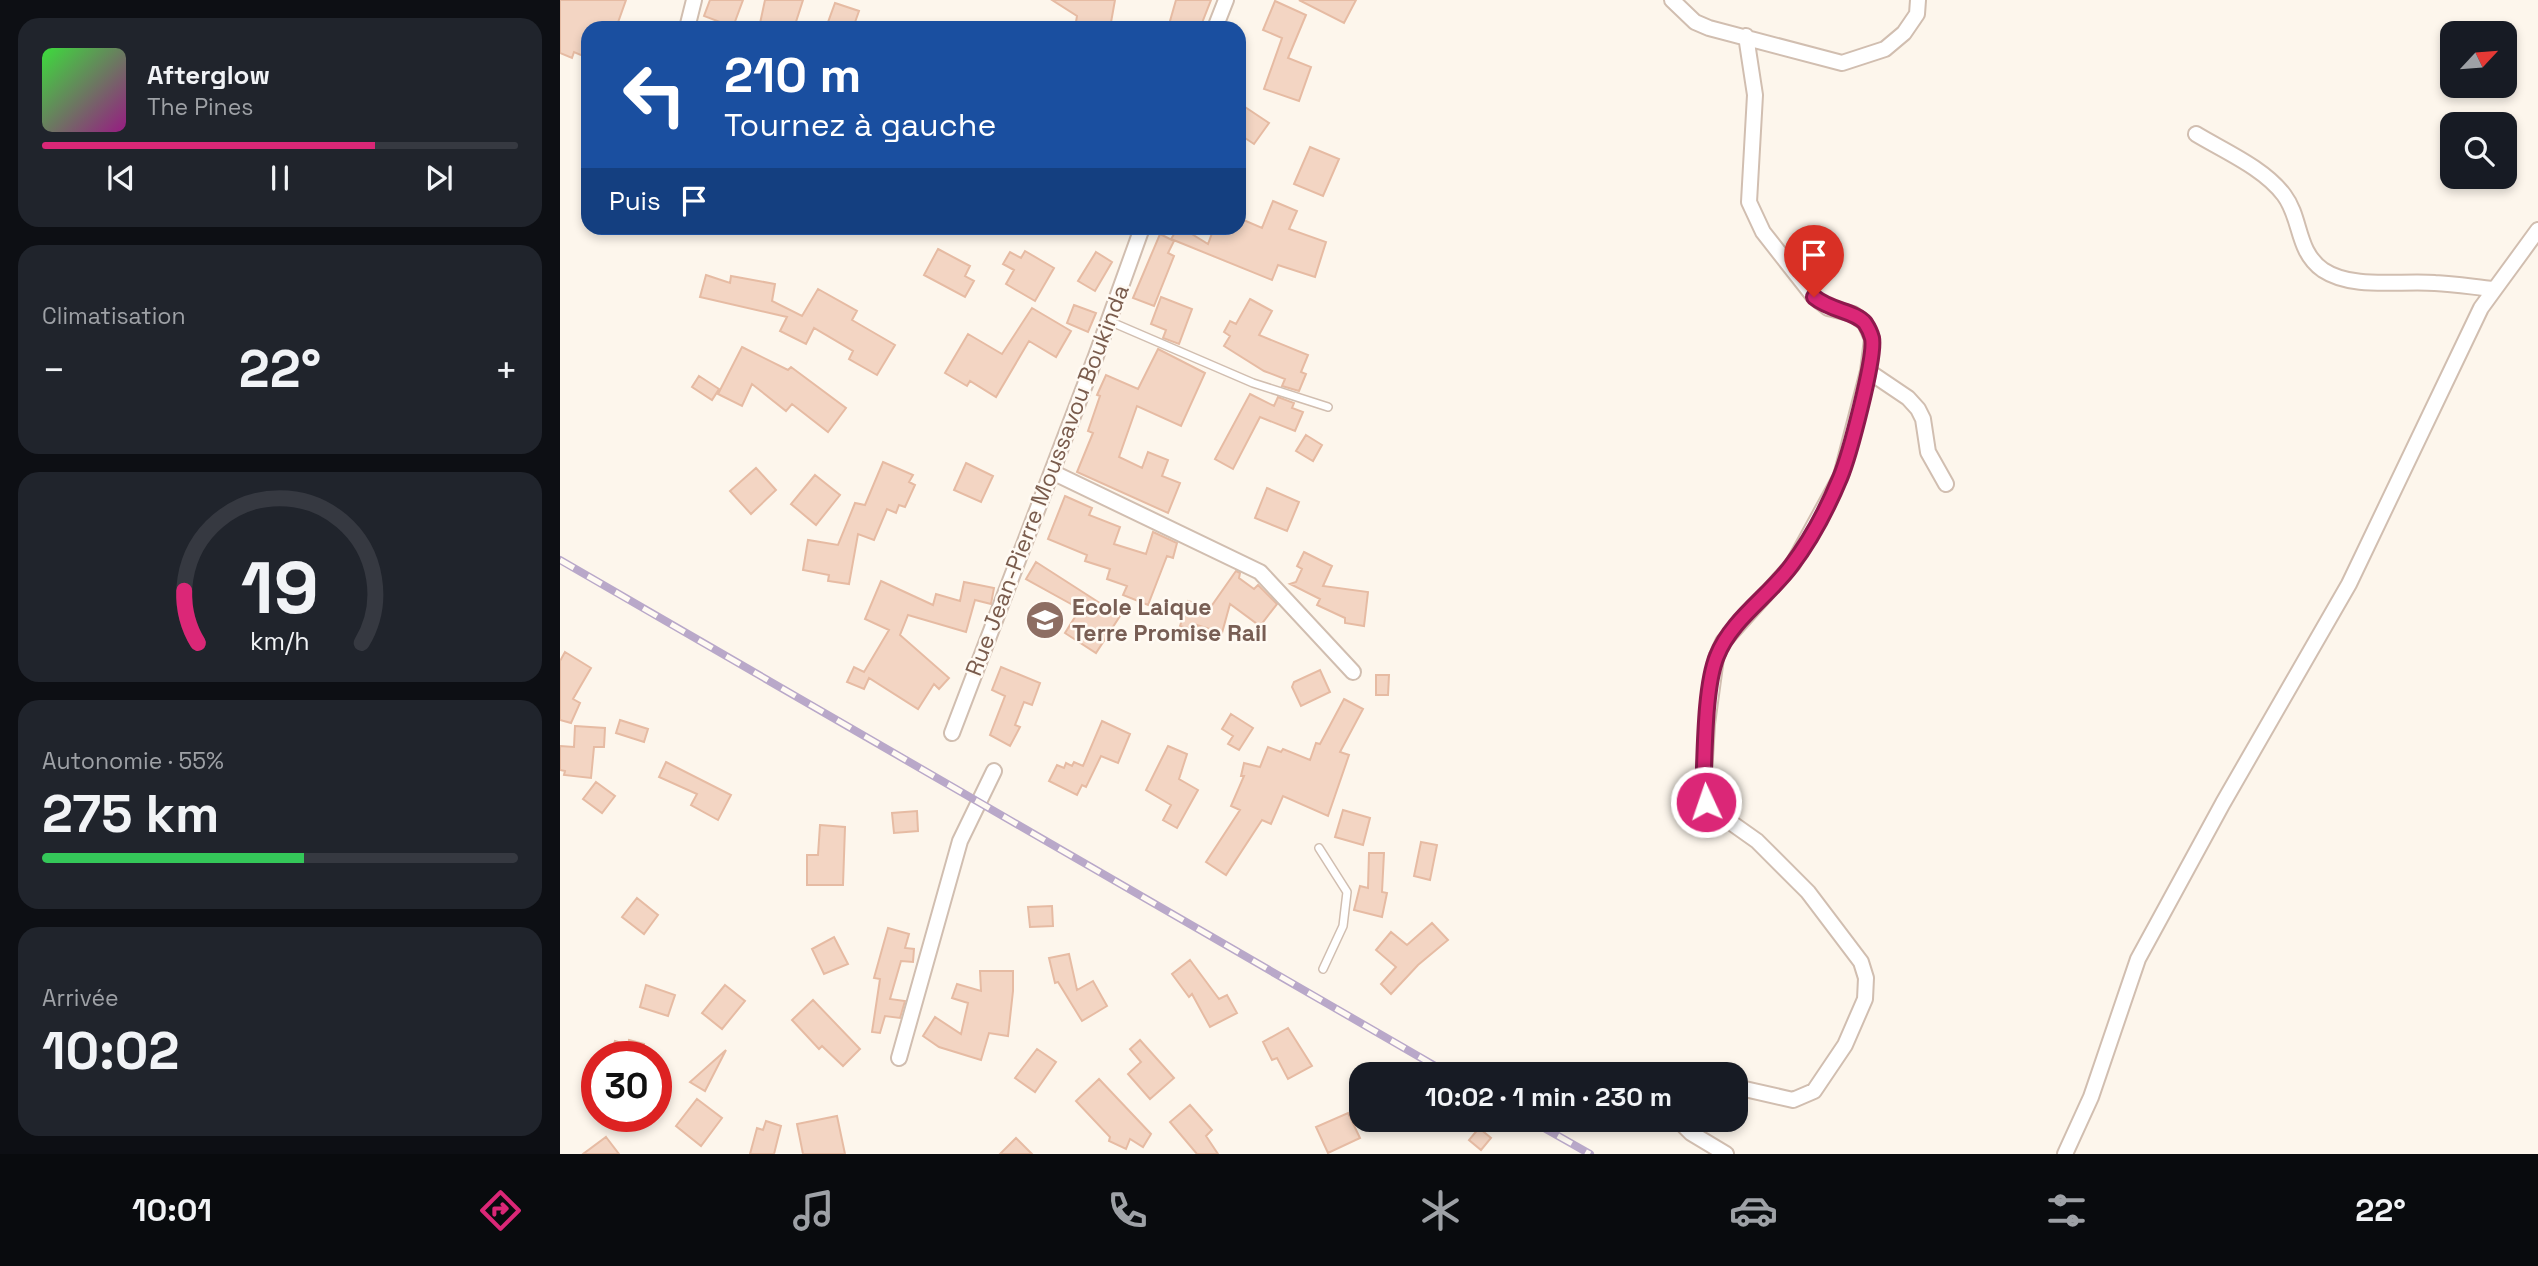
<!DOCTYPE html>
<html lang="fr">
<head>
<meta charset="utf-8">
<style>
	body { margin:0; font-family:"Space Grotesk",sans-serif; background:#20242c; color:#f1f3f6; height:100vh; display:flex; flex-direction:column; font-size:26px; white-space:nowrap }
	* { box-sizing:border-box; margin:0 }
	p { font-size:23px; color:#9ea1a6 }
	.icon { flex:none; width:38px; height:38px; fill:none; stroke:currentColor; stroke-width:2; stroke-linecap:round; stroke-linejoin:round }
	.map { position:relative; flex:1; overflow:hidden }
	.panel { display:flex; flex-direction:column; gap:18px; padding:18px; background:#0d0f14; width:560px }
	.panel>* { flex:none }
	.top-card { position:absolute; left:21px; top:21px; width:665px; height:214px; border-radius:21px; box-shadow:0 4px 10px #0003; background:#1a4fa0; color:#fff; overflow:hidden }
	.needle { width:46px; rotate:64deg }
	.buttons { position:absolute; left:1880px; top:21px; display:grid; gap:14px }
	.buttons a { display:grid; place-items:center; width:77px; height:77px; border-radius:14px; background:#171b24; box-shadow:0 4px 10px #0003; font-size:35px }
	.speed { position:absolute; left:21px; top:1041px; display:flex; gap:14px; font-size:35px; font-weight:700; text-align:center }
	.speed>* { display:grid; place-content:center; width:91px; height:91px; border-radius:50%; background:#171b24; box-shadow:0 4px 10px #0003; line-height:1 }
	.speed .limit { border:10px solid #d22; background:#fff; color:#111 }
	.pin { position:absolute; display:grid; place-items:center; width:60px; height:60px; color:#fff; margin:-72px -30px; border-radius:50% 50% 50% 0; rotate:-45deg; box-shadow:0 0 7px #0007 }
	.pin .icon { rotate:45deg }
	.me { position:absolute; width:77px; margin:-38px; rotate:357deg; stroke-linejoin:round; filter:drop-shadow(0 0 5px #0008) }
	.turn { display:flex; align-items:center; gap:24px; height:147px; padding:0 28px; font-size:32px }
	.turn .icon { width:91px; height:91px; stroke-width:2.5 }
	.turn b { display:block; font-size:49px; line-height:60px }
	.then { display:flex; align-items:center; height:66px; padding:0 28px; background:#0003; gap:14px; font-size:26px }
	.big { font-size:52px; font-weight:700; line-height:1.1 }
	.panel .tile { flex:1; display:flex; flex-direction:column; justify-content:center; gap:10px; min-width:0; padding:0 24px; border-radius:21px; background:#20242c }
	.panel .dial { align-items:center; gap:0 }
	.dial svg { height:182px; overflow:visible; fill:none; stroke:#363941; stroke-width:7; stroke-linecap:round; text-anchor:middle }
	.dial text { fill:#f1f3f6; stroke:none }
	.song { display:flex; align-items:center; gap:21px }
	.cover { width:84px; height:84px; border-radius:10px; background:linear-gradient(135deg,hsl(120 70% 55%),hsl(310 70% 35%)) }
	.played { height:7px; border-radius:4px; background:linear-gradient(90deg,#db2777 70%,#363941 70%) }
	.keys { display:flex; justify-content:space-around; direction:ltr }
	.heat { display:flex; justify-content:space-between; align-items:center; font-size:38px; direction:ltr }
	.charge { height:10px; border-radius:5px; background:linear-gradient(90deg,#34c759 55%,#363941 0) }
	.trip { position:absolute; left:789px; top:1062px; width:399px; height:70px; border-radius:21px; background:#171b24; box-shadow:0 4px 10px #0003; font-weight:700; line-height:70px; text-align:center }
	.menu { display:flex; height:112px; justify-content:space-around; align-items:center; background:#090b0e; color:#9ea1a6 }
	.menu .icon { width:49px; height:49px }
	.menu .selected { color:#db2777 }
	.menu b { font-size:32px; color:#f1f3f6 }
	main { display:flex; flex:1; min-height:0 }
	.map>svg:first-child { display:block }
	.building { fill:#f3d5c3; stroke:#e6bba3; stroke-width:2 }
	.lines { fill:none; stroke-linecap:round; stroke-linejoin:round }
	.service-casing { stroke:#d1beb0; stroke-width:10 }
	.minor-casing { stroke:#d1beb0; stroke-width:18 }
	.service { stroke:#fff; stroke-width:7 }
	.minor { stroke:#fff; stroke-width:14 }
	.rail-casing { stroke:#b9a8c9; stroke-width:8 }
	.rail { stroke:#fffaf3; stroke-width:5; stroke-dasharray:16; stroke-linecap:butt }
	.route-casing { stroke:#8e194d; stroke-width:18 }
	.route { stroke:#db2777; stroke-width:12 }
	.labels { text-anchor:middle; stroke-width:5; stroke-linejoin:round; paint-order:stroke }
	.street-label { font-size:23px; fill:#7a5c4d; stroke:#fffaf3 }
	.education-label { font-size:23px; font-weight:bold; fill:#785e54; stroke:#fffaf3; text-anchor:start }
</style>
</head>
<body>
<main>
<section class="panel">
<div class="tile">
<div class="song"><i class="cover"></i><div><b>Afterglow</b><p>The Pines</p></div></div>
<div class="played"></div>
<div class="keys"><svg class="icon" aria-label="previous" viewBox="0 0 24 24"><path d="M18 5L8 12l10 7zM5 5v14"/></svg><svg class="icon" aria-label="pause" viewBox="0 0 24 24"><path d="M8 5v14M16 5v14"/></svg><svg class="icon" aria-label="next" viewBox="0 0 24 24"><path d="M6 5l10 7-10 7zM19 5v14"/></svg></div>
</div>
<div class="tile"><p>Climatisation</p>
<div class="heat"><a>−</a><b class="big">22°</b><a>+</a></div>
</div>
<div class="tile dial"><svg viewBox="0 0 100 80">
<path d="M14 69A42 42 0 1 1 86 69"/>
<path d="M14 69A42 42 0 0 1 8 46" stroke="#db2777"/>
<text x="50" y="56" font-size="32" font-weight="700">19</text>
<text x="50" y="72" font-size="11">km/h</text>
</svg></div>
<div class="tile"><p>Autonomie · 55%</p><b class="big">275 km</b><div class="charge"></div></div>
<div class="tile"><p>Arrivée</p><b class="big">10:02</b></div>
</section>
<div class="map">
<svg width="1978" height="1154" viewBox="0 0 1978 1154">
	<rect width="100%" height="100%" fill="#fdf6ec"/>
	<path class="building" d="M0,0H66L56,28H28V58L14,52L12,58L0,53Z
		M150,0H183L173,27L144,16Z
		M205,0H243L234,28H199Z
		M492,0H555L550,28H515L517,16Z
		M616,0H651L640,28H608Z
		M739,0H796L784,23Z
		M715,1L746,15L728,58L751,67L739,101L704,89L722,38L703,30Z
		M275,3L299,11L293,28L267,25Z
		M685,107L709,123L694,144L679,134V117Z
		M750,147L779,159L763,196L734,184Z
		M713,201L737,211L729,229L766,242L755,277L718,265L712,280L611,239L618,228H622L648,244L654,228H679V218L702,228Z
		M600,234L614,241L608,253L614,256L594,306L573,298Z
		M378,249L410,266L405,276L414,281L405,297L364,275Z
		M465,251L494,268L475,301L446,284L454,270L443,264L450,252L461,258Z
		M536,252L552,262L535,291L518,281Z
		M146,275L170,283L171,276L215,284L212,301L242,316L258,289L297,311L292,320L335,345L317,375L289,359L293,351L254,328L246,344L220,331L227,317L140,297Z
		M601,297L632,309L619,344L603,338L606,330L591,324Z
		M690,299L712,311L699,335L748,355L741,372L746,374L739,391L722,386L725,379L704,371L664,346L670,336L664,332L670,321L676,324Z
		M514,305L536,313L528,332L507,323Z
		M472,308L511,331L496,357L469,341L436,397L410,381L407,386L385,373L408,334L442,354Z
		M182,347L228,370L231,367L286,408L268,432L232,404L226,411L192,384L182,406L158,394Z
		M598,349L645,373L621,426L577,406L559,457L582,468L588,452L608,460L602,476L620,483L608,513L517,472L533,433L528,431L540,396L537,395L546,375L578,389Z
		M139,376L159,389L152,400L132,387Z
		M690,394L714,406L718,397L734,403L732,408L743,412L735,431L700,417L673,469L655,459Z
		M746,435L762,445L753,461L736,451Z
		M323,462L353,475L349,482L355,485L345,507L339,505L336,513L327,509L314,540L298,534L289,584L268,581L269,575L243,570L248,540L278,545L295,503L305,505Z
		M406,463L433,476L421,502L394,490Z
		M196,468L216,490L191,514L170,491Z
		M255,475L280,495L256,525L231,504Z
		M707,488L739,502L727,531L695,518Z
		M505,496L532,508L529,515L560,527L554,544L586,554L593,532L617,543L613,558L607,556L588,605L563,595L567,586L547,579L550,569L525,561L527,555L488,539Z
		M744,552L772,566L763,586L808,592L804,626L785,623V618L757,605L760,599L730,584L736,582L742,569L737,566Z
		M476,562L560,616L536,653L505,633L520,609L466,579Z
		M676,571L680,573L679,578L694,589L698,585L717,604L700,626L670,604L662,633L637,625L635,630L620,626L628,601L650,608Z
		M321,581L373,605L376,594L400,601L404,582L434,588L431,604L415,600L406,632L348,615L340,635L389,678L379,689L374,684L358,709L309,678L304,689L287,682L294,667L304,672L329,630L305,619Z
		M5,652L31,668L13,699L20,703L11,723L0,720V661Z
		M441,667L480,683L472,705L464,702L455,725L460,727L450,746L430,735L445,696L432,690Z
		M760,670L770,692L741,706L732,687L734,682Z
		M816,675H829L828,695H816Z
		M784,699L803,709L780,752L789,755L768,816L723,796L711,824L702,820L666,875L646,862L680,810L671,806L684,776H681L684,763L700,767L708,747L721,752L723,749L750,760L756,743L760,744Z
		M671,714L693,728L679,750L668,744L673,736L662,729Z
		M60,720L88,729L84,742L56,733Z
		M542,721L570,734L558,763L541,756L526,787L522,785L517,795L489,781L497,765L504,768L506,763L512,766L514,762L523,766Z
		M15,726L45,728L44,747H34L31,778L4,775L5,771L0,770V746L14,747Z
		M608,746L627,754L619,779L638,790L617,828L603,820L611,805L586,790Z
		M106,762L171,795L158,820L131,805L137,794L99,777Z
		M36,782L55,796L42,813L23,799Z
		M783,810L810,818L803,845L775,837Z
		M357,811L358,831L334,833L332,813Z
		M260,825L285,827L283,885H247V855H258Z
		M861,842L877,845L870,880L854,876Z
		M809,853H824L822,892L827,893L822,917L794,910L800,886L808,888Z
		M77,898L98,915L84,934L62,917Z
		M492,906L493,926L470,927L468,907Z
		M872,923L888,940L858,965L831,994L821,984L836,967L816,950L831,932L847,945Z
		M328,928L349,934L345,948L354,949L353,962L341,961L330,999L345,1001L340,1018L325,1016L320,1033L312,1032L320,979L314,978Z
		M274,937L288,964L264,974L252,949Z
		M509,954L517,990L533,981L547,1006L522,1021L498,982L495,983L489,958Z
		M630,960L659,999L667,995L677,1013L650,1027L632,994L629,997L612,974Z
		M420,971H453V991L448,1036L429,1033L421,1060L379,1047L363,1036L375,1017L401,1034L408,1003L392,998L397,984L421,991Z
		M86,985L115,995L108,1016L80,1007Z
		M165,985L185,1001L162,1029L142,1013Z
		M253,1000L300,1049L283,1066L262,1046L259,1049L232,1020Z
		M728,1028L752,1066L728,1079L717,1058L712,1060L703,1042Z
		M69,1040L84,1044L83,1049L96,1053V1057H50L55,1041L68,1045Z
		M580,1040L614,1078L590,1099L568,1074L581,1062L570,1049Z
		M477,1049L496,1062L475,1092L455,1078Z
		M166,1050L145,1091L130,1082Z
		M539,1079L591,1134L583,1147L570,1139L566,1149L549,1141L550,1137L516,1101Z
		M137,1099L162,1118L141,1146L116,1126Z
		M630,1105L652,1130L646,1136L658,1154H637L610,1122Z
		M788,1113L800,1138L768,1153L756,1127Z
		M277,1116L285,1154H243L237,1124Z
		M206,1121L221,1126L214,1154H190L197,1128L203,1130Z
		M919,1128L931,1138L921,1150L909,1140Z
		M46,1137L59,1154H23Z
		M456,1138L472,1154H440Z"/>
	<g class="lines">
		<g class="service-casing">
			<path id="service" d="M549,321L693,383L768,407
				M759,848L787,892L783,926L763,969"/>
		</g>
		<g class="minor-casing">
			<path id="minor" d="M1112,0L1135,22L1149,28L1282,63L1325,49L1344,33L1357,14L1358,0
				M127,28L134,0
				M655,28L666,0
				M1636,134C1664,151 1704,168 1724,195C1742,219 1736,251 1763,270C1793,290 1841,280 1875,283C1894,284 1914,287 1934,289
				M1308,371L1348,398L1358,409L1363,419L1368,452L1386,484
				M492,472L700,572L793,672
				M392,733L536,356L582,228
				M339,1058L400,841L434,771
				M1176,1087L1233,1100L1254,1091L1285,1045L1305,999L1306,978L1301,962L1248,892L1197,841L1149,807L1143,793L1147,724L1156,658L1163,642L1233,564L1281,476L1308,371L1312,339L1305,323L1293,314L1268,308L1254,297L1203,232L1189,202L1195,95L1186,36
				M1118,1120L1131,1133L1166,1154
				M1505,1154L1531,1097L1578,959L1663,803L1789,584L1921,308L1978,230"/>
		</g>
		<use href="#service" class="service"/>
		<use href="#minor" class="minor"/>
		<g class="rail-casing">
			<path id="rail" d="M0,560L889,1074
				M970,1120L1030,1154"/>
		</g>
		<use href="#rail" class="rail"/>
	</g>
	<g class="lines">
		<g class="route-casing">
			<path id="route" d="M1146,802L1143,793C1145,758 1144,687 1157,656C1171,620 1209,596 1231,566C1250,541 1268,507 1280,478C1289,457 1316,356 1312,338C1311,334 1307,326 1305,323C1295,311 1271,311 1254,297"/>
		</g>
		<use href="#route" class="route"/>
	</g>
	<defs>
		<g id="school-disc" transform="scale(2.0125)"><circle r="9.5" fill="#8d6e63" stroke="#fffaf3"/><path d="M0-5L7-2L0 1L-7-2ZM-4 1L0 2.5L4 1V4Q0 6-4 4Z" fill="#fff"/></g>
	</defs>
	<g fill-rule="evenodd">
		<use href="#school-disc" x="485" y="620"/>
	</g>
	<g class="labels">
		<g class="street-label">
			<text transform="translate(487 480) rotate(-69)" y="8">Rue Jean-Pierre Moussavou Boukinda</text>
		</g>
		<g class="education-label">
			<text x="512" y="615">Ecole Laique<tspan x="512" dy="26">Terre Promise Rail</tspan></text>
		</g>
	</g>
</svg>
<div class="buttons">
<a><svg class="needle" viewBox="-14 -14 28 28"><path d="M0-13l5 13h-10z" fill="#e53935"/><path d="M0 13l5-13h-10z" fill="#9ea1a6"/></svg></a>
<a><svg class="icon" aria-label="search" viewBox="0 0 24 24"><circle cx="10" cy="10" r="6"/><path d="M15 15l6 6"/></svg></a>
</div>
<div class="speed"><div class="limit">30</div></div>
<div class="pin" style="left:1254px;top:297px;background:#d93025"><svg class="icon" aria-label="arrive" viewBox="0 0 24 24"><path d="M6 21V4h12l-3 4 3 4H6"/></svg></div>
<svg class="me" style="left:1146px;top:802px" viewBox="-20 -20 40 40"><circle r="17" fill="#db2777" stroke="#fff" stroke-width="3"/><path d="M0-11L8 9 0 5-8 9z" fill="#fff"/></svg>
<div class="trip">10:02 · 1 min · 230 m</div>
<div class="top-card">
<div class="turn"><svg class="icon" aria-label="left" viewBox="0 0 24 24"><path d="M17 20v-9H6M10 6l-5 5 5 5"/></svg><div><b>210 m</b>Tournez à gauche</div></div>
<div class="then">Puis<svg class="icon" aria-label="arrive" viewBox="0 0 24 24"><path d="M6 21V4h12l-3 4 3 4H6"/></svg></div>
</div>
</div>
</main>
<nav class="menu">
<b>10:01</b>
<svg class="icon selected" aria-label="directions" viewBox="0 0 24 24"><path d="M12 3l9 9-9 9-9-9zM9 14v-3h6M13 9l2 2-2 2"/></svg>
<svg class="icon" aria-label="music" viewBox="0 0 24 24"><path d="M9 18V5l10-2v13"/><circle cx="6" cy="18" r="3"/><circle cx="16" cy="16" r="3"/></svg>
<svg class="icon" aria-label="phone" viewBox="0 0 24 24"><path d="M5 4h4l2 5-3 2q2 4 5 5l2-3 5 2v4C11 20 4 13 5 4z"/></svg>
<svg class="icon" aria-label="climate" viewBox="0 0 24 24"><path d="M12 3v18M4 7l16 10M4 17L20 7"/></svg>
<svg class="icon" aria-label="car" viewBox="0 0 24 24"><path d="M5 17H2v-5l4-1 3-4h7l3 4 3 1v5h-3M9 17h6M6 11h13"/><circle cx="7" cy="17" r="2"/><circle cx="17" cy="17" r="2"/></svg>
<svg class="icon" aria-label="filters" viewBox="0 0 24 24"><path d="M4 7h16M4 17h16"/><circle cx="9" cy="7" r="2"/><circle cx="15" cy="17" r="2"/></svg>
<b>22°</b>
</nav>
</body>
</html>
